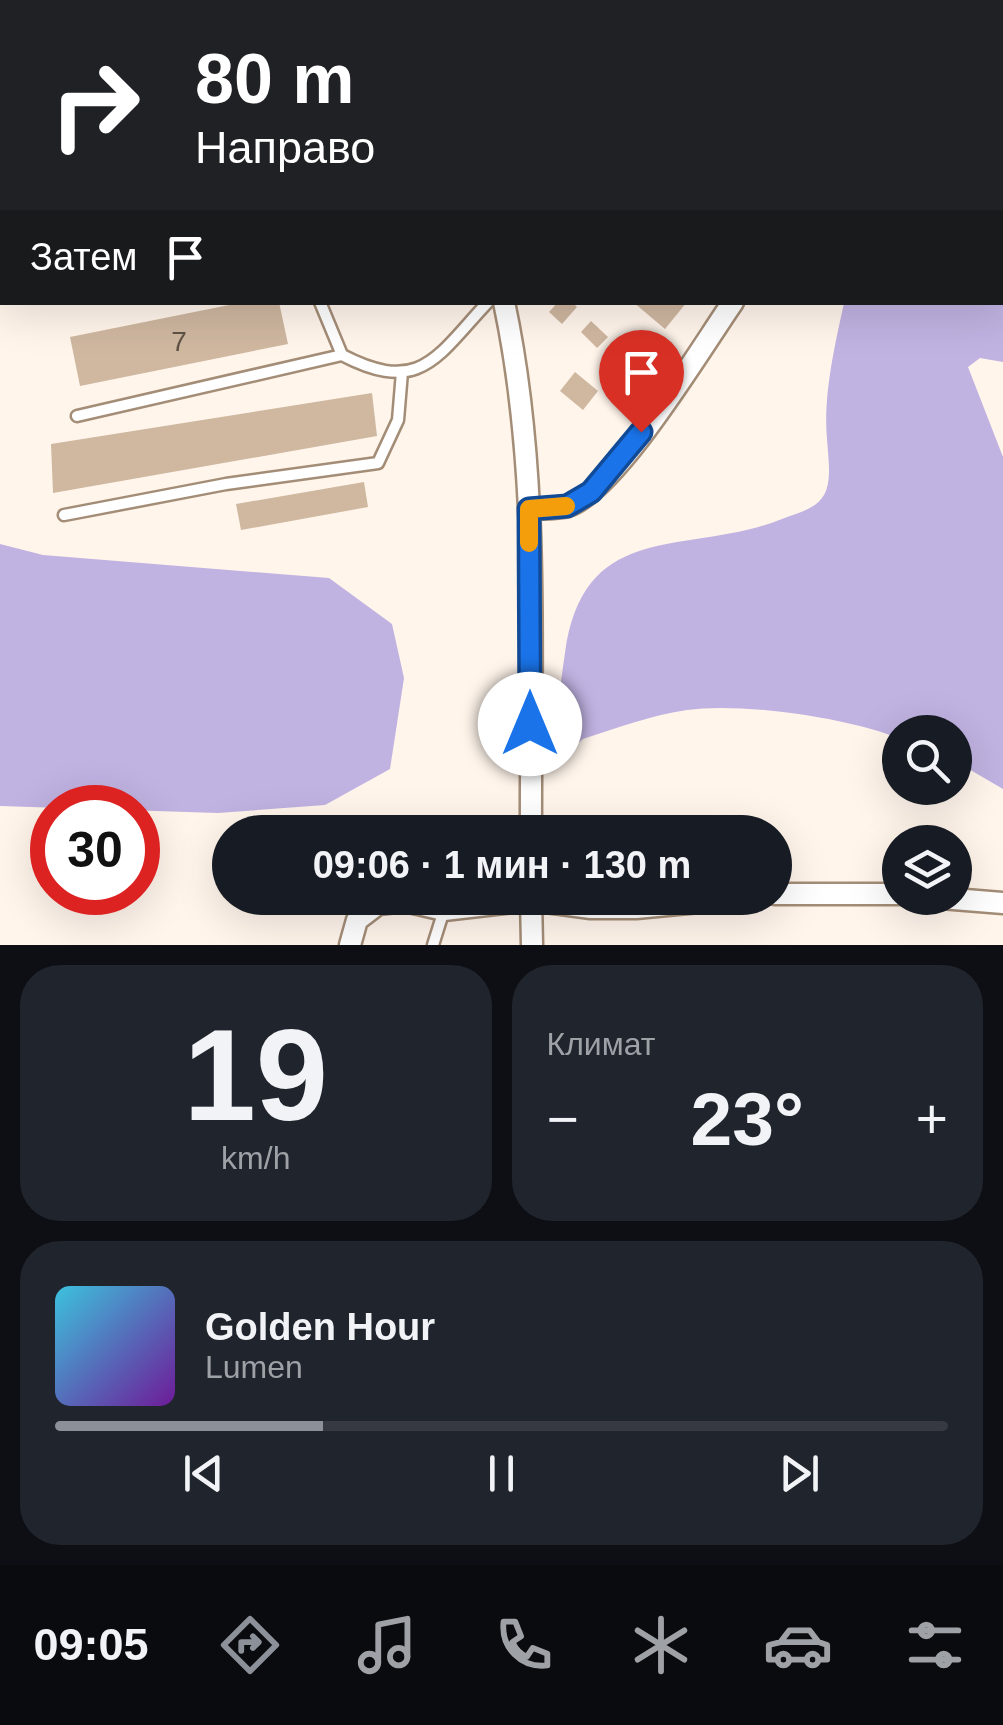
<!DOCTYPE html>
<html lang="ru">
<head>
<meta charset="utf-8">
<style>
	body { margin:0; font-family:Helvetica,sans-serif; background:#20242c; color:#f1f3f6; height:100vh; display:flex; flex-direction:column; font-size:38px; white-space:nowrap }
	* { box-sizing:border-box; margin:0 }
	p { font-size:32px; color:#9ea1a6 }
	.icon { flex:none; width:55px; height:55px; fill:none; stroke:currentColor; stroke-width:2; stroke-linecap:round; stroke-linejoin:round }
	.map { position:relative; height:945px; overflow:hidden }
	.drawer { display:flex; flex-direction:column; gap:20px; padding:20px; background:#0d0f14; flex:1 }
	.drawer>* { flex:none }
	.guide { position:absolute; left:0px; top:0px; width:1005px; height:305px; box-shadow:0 10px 40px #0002; background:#202124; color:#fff; overflow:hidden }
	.controls { position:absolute; left:882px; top:715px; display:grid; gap:20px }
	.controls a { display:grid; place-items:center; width:90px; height:90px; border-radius:50%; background:#171b24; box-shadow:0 10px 40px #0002; font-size:50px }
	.speed { position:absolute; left:30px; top:785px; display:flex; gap:20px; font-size:50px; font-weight:700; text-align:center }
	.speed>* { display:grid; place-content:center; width:130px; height:130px; border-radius:50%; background:#171b24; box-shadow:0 10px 40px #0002; line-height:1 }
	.speed .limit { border:15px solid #d22; background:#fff; color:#111 }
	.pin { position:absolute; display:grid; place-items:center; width:85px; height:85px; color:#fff; margin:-102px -42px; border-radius:50% 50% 50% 0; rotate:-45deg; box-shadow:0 0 10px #0007 }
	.pin .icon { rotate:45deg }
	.me { position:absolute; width:110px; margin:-55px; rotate:0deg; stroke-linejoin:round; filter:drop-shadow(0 0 8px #0008) }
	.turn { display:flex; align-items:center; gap:35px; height:210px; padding:0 30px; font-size:45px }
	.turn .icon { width:130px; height:130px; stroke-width:2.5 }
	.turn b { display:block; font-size:70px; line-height:85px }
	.then { display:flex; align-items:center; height:95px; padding:0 30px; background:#0003; gap:20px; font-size:38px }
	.big { font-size:75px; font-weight:700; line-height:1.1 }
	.drawer .widget { flex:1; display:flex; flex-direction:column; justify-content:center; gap:15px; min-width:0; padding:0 35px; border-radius:40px; background:#20242c }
	.drawer .dial { align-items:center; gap:0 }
	.dial b { font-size:130px; line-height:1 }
	.song { display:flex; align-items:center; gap:30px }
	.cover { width:120px; height:120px; border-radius:15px; background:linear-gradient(135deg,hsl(190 70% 55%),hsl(280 70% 35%)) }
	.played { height:10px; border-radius:5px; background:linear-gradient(90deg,#8c9099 30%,#363941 30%) }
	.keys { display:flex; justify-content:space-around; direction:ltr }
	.heat { display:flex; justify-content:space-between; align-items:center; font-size:55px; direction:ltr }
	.drawer .tiles { flex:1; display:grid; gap:20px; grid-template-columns:1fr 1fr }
	.widget:last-child { grid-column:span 2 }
	.trip { position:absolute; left:212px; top:815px; width:580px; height:100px; border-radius:50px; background:#171b24; box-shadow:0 10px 40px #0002; font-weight:700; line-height:100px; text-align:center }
	.tab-bar { display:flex; height:160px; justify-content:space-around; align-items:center; background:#090b0e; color:#9ea1a6 }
	.tab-bar .icon { width:70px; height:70px }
	.tab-bar .active { color:#8c9099 }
	.tab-bar b { font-size:45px; color:#f1f3f6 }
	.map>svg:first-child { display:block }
	.water { fill:#c0b2e1 }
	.building { fill:#cfb7a0 }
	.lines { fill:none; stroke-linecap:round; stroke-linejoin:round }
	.lane-casing { stroke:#a48d77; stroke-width:15 }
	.street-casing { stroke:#a48d77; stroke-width:25 }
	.secondary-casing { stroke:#a48d77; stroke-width:32 }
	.lane { stroke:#fff; stroke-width:10 }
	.street { stroke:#fff; stroke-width:20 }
	.secondary { stroke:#fce1bf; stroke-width:28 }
	.route-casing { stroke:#114b97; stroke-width:25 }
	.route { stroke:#1a73e8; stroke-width:18 }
	.slow { stroke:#f59e0b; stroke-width:18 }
	.labels { text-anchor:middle; stroke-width:9; stroke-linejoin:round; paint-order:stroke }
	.number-label { font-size:28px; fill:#605346 }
</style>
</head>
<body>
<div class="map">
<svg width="1003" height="945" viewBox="0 0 1003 945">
	<rect width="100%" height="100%" fill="#fff5eb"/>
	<path class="water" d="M1003,139V362L980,358L968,367L1003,457V789L955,761V732H900V739C850,718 741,702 687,710C652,715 617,728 583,739L570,750C555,720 560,686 565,653C584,517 688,557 782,519C795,514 813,510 822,498C833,484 828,456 827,439C823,396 835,344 844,303L1002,302Z
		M0,544L43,555L329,578L392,624L404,678L390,769L325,805L218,813L0,806Z"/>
	<path class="building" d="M244,302H279L288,344L80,386L70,337Z
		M558,302H572L577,307L562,324L549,312Z
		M633,302H687L665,329Z
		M591,321L608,337L597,348L581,332Z
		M575,372L598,391L583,410L560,391Z
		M372,393L377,436L53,493L51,444Z
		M364,482L368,507L241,530L236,504Z"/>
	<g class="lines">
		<g class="lane-casing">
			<path id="lane" d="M460,0L462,2
				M5,2L8,0
				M43,2V0
				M518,2L522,0
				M638,2L642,0
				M781,2L785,0
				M0,139L2,138
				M320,302L342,355C421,396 437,356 488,302
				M77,416L342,355
				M64,515L226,484L378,463L398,420L402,372
				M433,945L444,910"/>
		</g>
		<g class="street-casing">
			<path id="street" d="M385,2L386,0
				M504,302C541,475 530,657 531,832
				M529,509C541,508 556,509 568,506C616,490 701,348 733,302
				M775,894H900
				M531,898L532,945
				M941,898L1003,903
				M350,945L357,920L378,904L405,901L444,910L531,900L591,908H636L741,898"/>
		</g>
		<g class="secondary-casing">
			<path id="secondary" d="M223,0L227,2
				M1002,24H1003"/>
		</g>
		<use href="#lane" class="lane"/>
		<use href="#street" class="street"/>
		<use href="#secondary" class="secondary"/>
	</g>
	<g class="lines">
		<g class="route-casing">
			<path id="route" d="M530,724L529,509L567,506L591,492L641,432"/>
		</g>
		<use href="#route" class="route"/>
		<path class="slow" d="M529,543V509L566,506"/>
	</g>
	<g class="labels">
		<g class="number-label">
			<text x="179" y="351">7</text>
		</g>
	</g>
</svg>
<div class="controls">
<a><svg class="icon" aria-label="search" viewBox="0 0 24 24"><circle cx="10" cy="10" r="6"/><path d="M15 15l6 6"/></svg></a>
<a><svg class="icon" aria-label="layers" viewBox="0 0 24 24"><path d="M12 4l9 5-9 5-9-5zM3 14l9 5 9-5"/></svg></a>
</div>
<div class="speed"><div class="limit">30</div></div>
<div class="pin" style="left:641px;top:432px;background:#d93025"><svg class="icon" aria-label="arrive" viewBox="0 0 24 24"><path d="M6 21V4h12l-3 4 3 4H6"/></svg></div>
<svg class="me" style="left:530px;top:724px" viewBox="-20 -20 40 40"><circle r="19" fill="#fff"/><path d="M0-13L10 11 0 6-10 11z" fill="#1a73e8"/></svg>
<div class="trip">09:06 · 1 мин · 130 m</div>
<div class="guide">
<div class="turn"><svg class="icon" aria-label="right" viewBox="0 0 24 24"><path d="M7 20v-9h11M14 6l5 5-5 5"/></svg><div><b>80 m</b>Направо</div></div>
<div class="then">Затем<svg class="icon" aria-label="arrive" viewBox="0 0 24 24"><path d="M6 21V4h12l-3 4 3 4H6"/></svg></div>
</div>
</div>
<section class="drawer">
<div class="tiles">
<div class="widget dial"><b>19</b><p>km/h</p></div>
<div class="widget"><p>Климат</p>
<div class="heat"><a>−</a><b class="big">23°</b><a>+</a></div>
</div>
<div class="widget">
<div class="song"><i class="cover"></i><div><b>Golden Hour</b><p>Lumen</p></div></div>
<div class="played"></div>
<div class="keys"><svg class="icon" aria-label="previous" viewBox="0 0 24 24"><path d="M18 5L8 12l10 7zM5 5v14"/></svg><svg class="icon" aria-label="pause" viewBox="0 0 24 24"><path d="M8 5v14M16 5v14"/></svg><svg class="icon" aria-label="next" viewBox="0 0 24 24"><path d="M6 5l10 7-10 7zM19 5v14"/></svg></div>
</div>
</div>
</section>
<nav class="tab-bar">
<b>09:05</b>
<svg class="icon active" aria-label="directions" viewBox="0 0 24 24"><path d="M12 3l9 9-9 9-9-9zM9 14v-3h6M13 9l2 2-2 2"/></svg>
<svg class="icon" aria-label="music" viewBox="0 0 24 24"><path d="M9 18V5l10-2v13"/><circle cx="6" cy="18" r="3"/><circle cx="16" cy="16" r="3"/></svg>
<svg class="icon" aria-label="phone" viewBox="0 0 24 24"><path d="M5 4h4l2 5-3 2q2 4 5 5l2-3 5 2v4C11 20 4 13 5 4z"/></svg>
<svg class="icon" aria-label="climate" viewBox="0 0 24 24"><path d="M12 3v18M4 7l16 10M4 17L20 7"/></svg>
<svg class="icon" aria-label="car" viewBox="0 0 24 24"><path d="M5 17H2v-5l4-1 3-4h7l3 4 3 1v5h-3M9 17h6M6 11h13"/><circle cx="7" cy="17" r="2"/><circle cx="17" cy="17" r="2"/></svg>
<svg class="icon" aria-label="filters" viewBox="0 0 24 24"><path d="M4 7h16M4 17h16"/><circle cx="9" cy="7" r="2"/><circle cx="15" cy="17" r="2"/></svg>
</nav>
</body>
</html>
